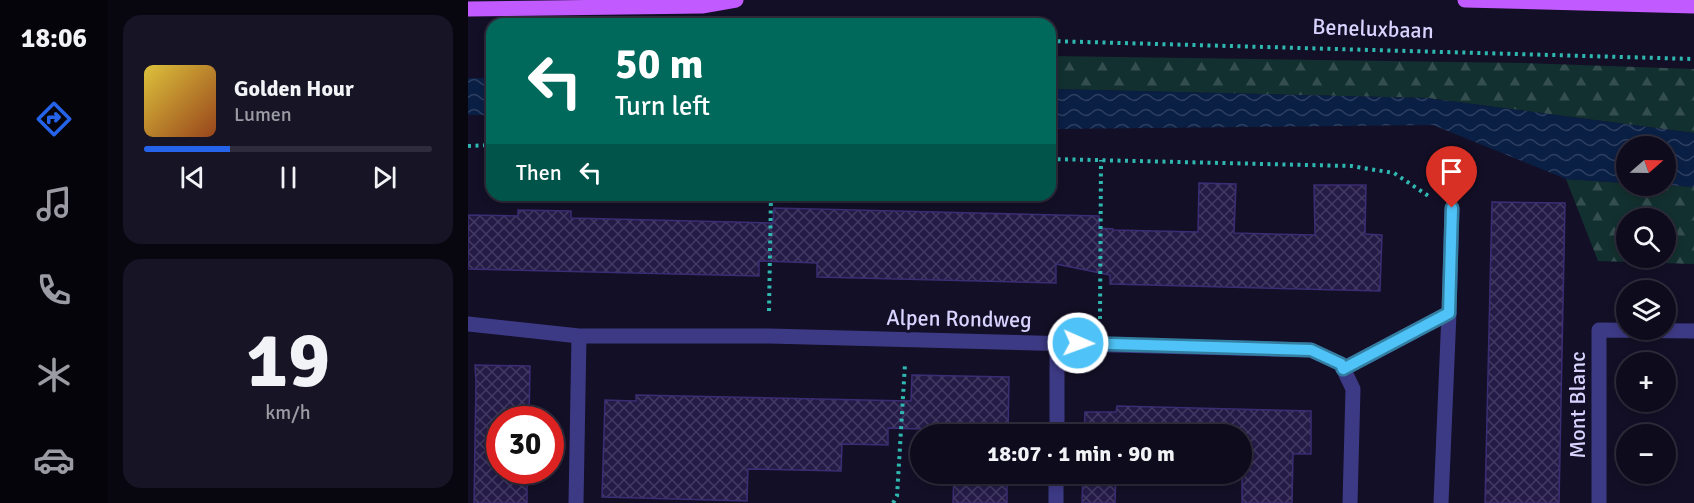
<!DOCTYPE html>
<html lang="en">
<head>
<meta charset="utf-8">
<style>
	body { margin:0; font-family:Signika,sans-serif; background:#171425; color:#f1f3f6; height:100vh; display:flex; flex-direction:column; font-size:22px; white-space:nowrap }
	* { box-sizing:border-box; margin:0 }
	p { font-size:20px; color:#9b9ba3 }
	.icon { flex:none; width:33px; height:33px; fill:none; stroke:currentColor; stroke-width:2; stroke-linecap:round; stroke-linejoin:round }
	.map { position:relative; flex:1; overflow:hidden }
	.sheet { display:flex; flex-direction:column; gap:15px; padding:15px; background:#08060f; width:360px }
	.sheet>* { flex:none }
	.banner { position:absolute; left:18px; top:18px; width:570px; height:183px; border-radius:18px; box-shadow:0 3px 9px #0003,0 0 0 2px #2e2b3b; background:#00695c; color:#fff; overflow:hidden }
	.needle { width:39px; rotate:70deg }
	.buttons { position:absolute; left:1148px; top:136px; display:grid; gap:12px }
	.buttons a { display:grid; place-items:center; width:60px; height:60px; border-radius:50%; background:#0e0b1c; box-shadow:0 3px 9px #0003,0 0 0 2px #2e2b3b; font-size:30px }
	.speed { position:absolute; left:18px; top:406px; display:flex; gap:12px; font-size:30px; font-weight:700; text-align:center }
	.speed>* { display:grid; place-content:center; width:78px; height:78px; border-radius:50%; background:#0e0b1c; box-shadow:0 3px 9px #0003,0 0 0 2px #2e2b3b; line-height:1 }
	.speed .limit { border:9px solid #d22; background:#fff; color:#111 }
	.pin { position:absolute; display:grid; place-items:center; width:51px; height:51px; color:#fff; margin:-62px -26px; border-radius:50% 50% 50% 0; rotate:-45deg; box-shadow:0 0 6px #0007 }
	.pin .icon { rotate:45deg }
	.me { position:absolute; width:66px; margin:-33px; rotate:92deg; stroke-linejoin:round; filter:drop-shadow(0 0 4px #0008) }
	.turn { display:flex; align-items:center; gap:21px; height:126px; padding:0 30px; font-size:27px }
	.turn .icon { width:78px; height:78px; stroke-width:2.5 }
	.turn b { display:block; font-size:42px; line-height:51px }
	.then { display:flex; align-items:center; height:57px; padding:0 30px; background:#0003; gap:12px; font-size:22px }
	.sheet .widget { flex:1; display:flex; flex-direction:column; justify-content:center; gap:9px; min-width:0; padding:0 21px; border-radius:18px; background:#171425 }
	.sheet .dial { align-items:center; gap:0 }
	.dial b { font-size:78px; line-height:1 }
	.song { display:flex; align-items:center; gap:18px }
	.cover { width:72px; height:72px; border-radius:9px; background:linear-gradient(135deg,hsl(50 70% 55%),hsl(20 70% 35%)) }
	.played { height:6px; border-radius:3px; background:linear-gradient(90deg,#2563eb 30%,#2e2b3b 30%) }
	.keys { display:flex; justify-content:space-around; direction:ltr }
	.trip { position:absolute; left:442px; top:424px; width:342px; height:60px; border-radius:30px; background:#0e0b1c; box-shadow:0 3px 9px #0003,0 0 0 2px #2e2b3b; font-weight:700; line-height:60px; text-align:center }
	main { display:flex; flex:1; min-height:0 }
	.tabs { display:flex; flex-direction:column; width:108px; justify-content:space-around; align-items:center; background:#06040b; color:#9b9ba3 }
	.tabs .icon { width:42px; height:42px }
	.tabs .selected { color:#2563eb }
	.tabs b { font-size:27px; color:#f1f3f6 }
	.map>svg:first-child { display:block }
	.forest { fill:url(#forest-firs); fill-rule:evenodd }
	.water { fill:url(#water-waves) }
	.building { fill:url(#building-cross-hatch); stroke:#3b2d73; stroke-width:1.5 }
	.lines { fill:none; stroke-linecap:round; stroke-linejoin:round }
	.path { stroke:#2fb8b0; stroke-width:4; stroke-dasharray:3 4.5; stroke-linecap:butt }
	.lane { stroke:#3d3a85; stroke-width:15 }
	.street { stroke:#3d3a85; stroke-width:15 }
	.primary { stroke:#c25bff; stroke-width:15 }
	.route-casing { stroke:#337fa1; stroke-width:15 }
	.route { stroke:#4fc3f7; stroke-width:10 }
	.labels { text-anchor:middle; stroke-width:6; stroke-linejoin:round; paint-order:stroke }
	.street-label { font-size:22px; fill:#d9d4ff; stroke:#130f26 }
</style>
</head>
<body>
<main>
<nav class="tabs">
<b>18:06</b>
<svg class="icon selected" aria-label="directions" viewBox="0 0 24 24"><path d="M12 3l9 9-9 9-9-9zM9 14v-3h6M13 9l2 2-2 2"/></svg>
<svg class="icon" aria-label="music" viewBox="0 0 24 24"><path d="M9 18V5l10-2v13"/><circle cx="6" cy="18" r="3"/><circle cx="16" cy="16" r="3"/></svg>
<svg class="icon" aria-label="phone" viewBox="0 0 24 24"><path d="M5 4h4l2 5-3 2q2 4 5 5l2-3 5 2v4C11 20 4 13 5 4z"/></svg>
<svg class="icon" aria-label="climate" viewBox="0 0 24 24"><path d="M12 3v18M4 7l16 10M4 17L20 7"/></svg>
<svg class="icon" aria-label="car" viewBox="0 0 24 24"><path d="M5 17H2v-5l4-1 3-4h7l3 4 3 1v5h-3M9 17h6M6 11h13"/><circle cx="7" cy="17" r="2"/><circle cx="17" cy="17" r="2"/></svg>
</nav>
<section class="sheet">
<div class="widget">
<div class="song"><i class="cover"></i><div><b>Golden Hour</b><p>Lumen</p></div></div>
<div class="played"></div>
<div class="keys"><svg class="icon" aria-label="previous" viewBox="0 0 24 24"><path d="M18 5L8 12l10 7zM5 5v14"/></svg><svg class="icon" aria-label="pause" viewBox="0 0 24 24"><path d="M8 5v14M16 5v14"/></svg><svg class="icon" aria-label="next" viewBox="0 0 24 24"><path d="M6 5l10 7-10 7zM19 5v14"/></svg></div>
</div>
<div class="widget dial"><b>19</b><p>km/h</p></div>
</section>
<div class="map">
<svg width="1226" height="503" viewBox="0 0 1226 503">
	<defs>
		<pattern id="forest-firs" width="22" height="20" patternUnits="userSpaceOnUse" patternTransform="scale(1.5)"><rect width="22" height="20" fill="#12302f"/><path d="M5 1l3.5 6h-7zM16 11l3.5 6h-7z" fill="#344d4e"/></pattern>
		<pattern id="water-waves" width="16" height="10" patternUnits="userSpaceOnUse" patternTransform="scale(1.5)"><rect width="16" height="10" fill="#0a1f44"/><path d="M0 5q4-4 8 0t8 0" fill="none" stroke="#2d3f60"/></pattern>
		<pattern id="building-cross-hatch" width="8" height="8" patternUnits="userSpaceOnUse" patternTransform="scale(1.5)"><rect width="8" height="8" fill="#241b47"/><path d="M0 0l8 8M0 8l8-8" fill="none" stroke="#433b63"/></pattern>
	</defs>
	<rect width="100%" height="100%" fill="#130f26"/>
	<path class="forest" d="M582,56L1056,63L1226,69V133L959,98L582,89Z
		M1098,179L1158,183V186L1197,185L1226,187V264L1130,261ZM1158,219H1197V258H1158Z"/>
	<path class="water" d="M0,78H24V115H0Z
		M582,89L959,98L1226,133V187L1197,185V147H1158V183L1098,179L965,125L582,129Z"/>
	<path class="building" d="M731,183L768,184L766,233L847,235L846,185H898L897,234L914,235L912,291L642,284V275L588,264V283L349,277V263L291,261V276L0,269V215L50,216V210L103,211V218L305,223L306,208L631,216V228L645,229V230L730,232Z
		M1024,202L1097,203L1091,503H1017Z
		M7,365L62,366L61,420H32V471H59V503H6L8,382Z
		M444,375L541,377L540,435H486V430L420,428V445L374,444L373,471L280,469L279,501L134,497L137,400L168,401V395L443,401Z
		M649,406L843,411V454H825L824,503H774V435H616L617,412H648Z
		M486,474H539V503H485Z
		M615,474H648L647,503H614Z"/>
	<g class="lines">
		<path class="path" d="M582,41L1226,59
			M0,146L24,145
			M582,159L883,166L926,173L962,197
			M301,311L303,195
			M632,319L633,160
			M425,503L429,496L437,364"/>
		<path class="lane" d="M875,369L981,313L984,209
			M1131,503V330L1226,331"/>
		<path class="street" d="M0,324L111,336H301L843,350L873,364L885,389L882,503
			M589,435V343
			M108,503L111,336
			M588,503V474
			M973,503L981,313"/>
		<path class="primary" d="M997,0L1226,6
			M0,9L234,6L268,0"/>
	</g>
	<g class="lines">
		<g class="route-casing">
			<path id="route" d="M610,343L843,350L873,364L875,369L981,313L984,208"/>
		</g>
		<use href="#route" class="route"/>
	</g>
	<g class="labels">
		<g class="street-label">
			<text transform="translate(905 28) rotate(2)" y="8">Beneluxbaan</text>
			<text transform="translate(491 318) rotate(1)" y="8">Alpen Rondweg</text>
			<text transform="translate(1109 405) rotate(-90)" y="8">Mont Blanc</text>
		</g>
	</g>
</svg>
<div class="buttons">
<a><svg class="needle" viewBox="-14 -14 28 28"><path d="M0-13l5 13h-10z" fill="#e53935"/><path d="M0 13l5-13h-10z" fill="#9b9ba3"/></svg></a>
<a><svg class="icon" aria-label="search" viewBox="0 0 24 24"><circle cx="10" cy="10" r="6"/><path d="M15 15l6 6"/></svg></a>
<a><svg class="icon" aria-label="layers" viewBox="0 0 24 24"><path d="M12 4l9 5-9 5-9-5zM3 14l9 5 9-5"/></svg></a>
<a>+</a>
<a>−</a>
</div>
<div class="speed"><div class="limit">30</div></div>
<div class="pin" style="left:984px;top:208px;background:#d93025"><svg class="icon" aria-label="arrive" viewBox="0 0 24 24"><path d="M6 21V4h12l-3 4 3 4H6"/></svg></div>
<svg class="me" style="left:610px;top:343px" viewBox="-20 -20 40 40"><circle r="17" fill="#4fc3f7" stroke="#fff" stroke-width="3"/><path d="M0-11L8 9 0 5-8 9z" fill="#fff"/></svg>
<div class="trip">18:07 · 1 min · 90 m</div>
<div class="banner">
<div class="turn"><svg class="icon" aria-label="left" viewBox="0 0 24 24"><path d="M17 20v-9H6M10 6l-5 5 5 5"/></svg><div><b>50 m</b>Turn left</div></div>
<div class="then">Then<svg class="icon" aria-label="left" viewBox="0 0 24 24"><path d="M17 20v-9H6M10 6l-5 5 5 5"/></svg></div>
</div>
</div>
</main>
</body>
</html>
